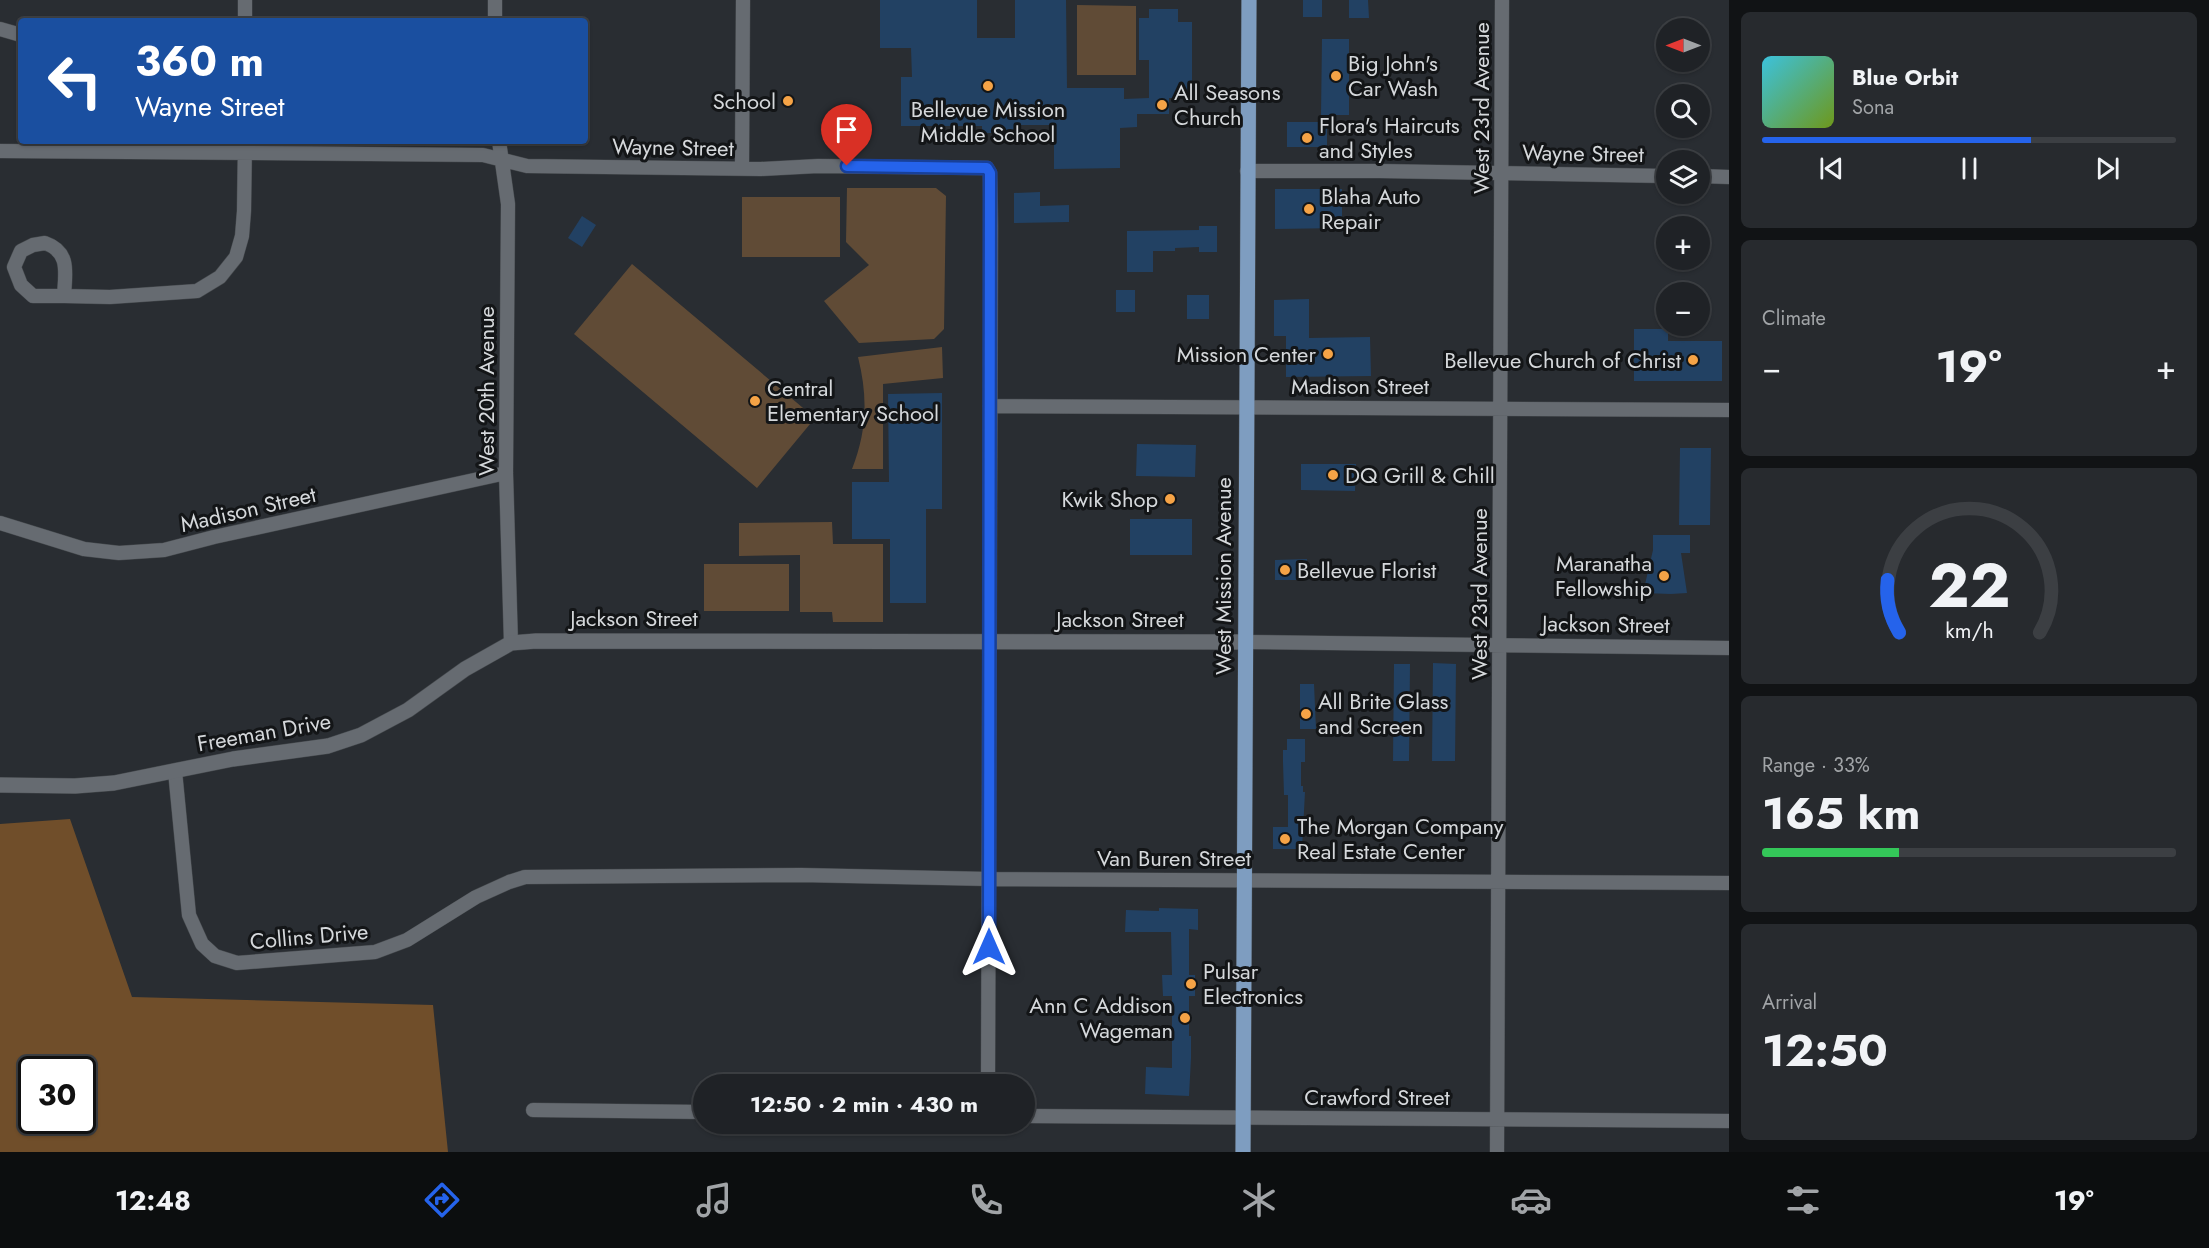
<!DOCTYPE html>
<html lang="en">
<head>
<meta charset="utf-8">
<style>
	body { margin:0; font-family:Jost,sans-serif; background:#272a2e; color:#f1f3f6; height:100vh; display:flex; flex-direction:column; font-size:22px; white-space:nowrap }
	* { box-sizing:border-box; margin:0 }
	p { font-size:20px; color:#a1a4a7 }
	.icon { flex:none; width:33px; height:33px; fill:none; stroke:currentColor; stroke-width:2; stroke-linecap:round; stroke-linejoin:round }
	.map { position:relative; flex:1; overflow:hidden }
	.drawer { display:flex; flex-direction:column; gap:12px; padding:12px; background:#111315; width:480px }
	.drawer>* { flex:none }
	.banner { position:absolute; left:18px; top:18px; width:570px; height:126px; border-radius:6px; box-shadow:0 2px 4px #0004,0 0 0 2px #3c3f43; background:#1a4fa0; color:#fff; overflow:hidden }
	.needle { width:39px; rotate:270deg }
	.buttons { position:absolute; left:1656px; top:18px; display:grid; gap:12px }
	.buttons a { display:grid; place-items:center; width:54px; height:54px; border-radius:50%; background:#1f2226; box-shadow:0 2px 4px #0004,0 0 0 2px #3c3f43; font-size:30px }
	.speed { position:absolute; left:18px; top:1056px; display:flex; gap:12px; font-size:30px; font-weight:700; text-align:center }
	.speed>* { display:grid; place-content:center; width:78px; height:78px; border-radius:50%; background:#1f2226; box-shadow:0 2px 4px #0004,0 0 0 2px #3c3f43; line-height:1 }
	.speed .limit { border:3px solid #111; border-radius:9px; background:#fff; color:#111 }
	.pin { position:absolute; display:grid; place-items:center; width:51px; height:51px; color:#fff; margin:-62px -26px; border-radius:50% 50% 50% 0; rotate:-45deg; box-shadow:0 0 6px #0007 }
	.pin .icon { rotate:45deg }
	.me { position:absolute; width:66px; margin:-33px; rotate:0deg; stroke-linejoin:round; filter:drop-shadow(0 0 4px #0008) }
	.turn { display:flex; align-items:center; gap:21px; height:126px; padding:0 18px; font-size:27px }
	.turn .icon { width:78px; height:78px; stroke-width:2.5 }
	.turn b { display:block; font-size:42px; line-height:51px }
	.big { font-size:45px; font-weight:700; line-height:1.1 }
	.drawer .tile { flex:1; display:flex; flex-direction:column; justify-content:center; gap:9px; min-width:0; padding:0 21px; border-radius:9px; background:#272a2e }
	.drawer .dial { align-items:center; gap:0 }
	.dial svg { height:156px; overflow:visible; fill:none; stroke:#3c3f43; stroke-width:7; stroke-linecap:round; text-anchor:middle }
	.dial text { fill:#f1f3f6; stroke:none }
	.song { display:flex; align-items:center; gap:18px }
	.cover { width:72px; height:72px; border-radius:9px; background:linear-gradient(135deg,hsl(190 70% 55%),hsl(80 70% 35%)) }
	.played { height:6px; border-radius:3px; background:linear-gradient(90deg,#2563eb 65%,#3c3f43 65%) }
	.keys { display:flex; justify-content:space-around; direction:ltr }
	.heat { display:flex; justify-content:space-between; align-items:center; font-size:33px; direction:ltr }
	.charge { height:9px; border-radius:4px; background:linear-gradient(90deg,#34c759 33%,#3c3f43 0) }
	.trip { position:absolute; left:693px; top:1074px; width:342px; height:60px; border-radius:30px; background:#1f2226; box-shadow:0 2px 4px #0004,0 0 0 2px #3c3f43; font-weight:700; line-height:60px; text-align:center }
	.tabs { display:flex; height:96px; justify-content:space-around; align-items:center; background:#0c0e0f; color:#a1a4a7 }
	.tabs .icon { width:42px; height:42px }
	.tabs .active { color:#2563eb }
	.tabs b { font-size:27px; color:#f1f3f6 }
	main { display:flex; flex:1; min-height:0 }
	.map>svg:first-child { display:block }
	.green { fill:#604b36 }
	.forest { fill:#704e2a; fill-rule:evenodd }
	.building { fill:#224163 }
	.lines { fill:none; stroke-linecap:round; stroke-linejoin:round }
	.minor-casing { stroke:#44484c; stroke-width:15 }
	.tertiary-casing { stroke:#44484c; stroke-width:16 }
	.primary-casing { stroke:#44484c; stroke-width:16 }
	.minor { stroke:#666b71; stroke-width:14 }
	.tertiary { stroke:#666b71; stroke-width:15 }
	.primary { stroke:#7e9dc0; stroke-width:15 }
	.route-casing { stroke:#184099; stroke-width:15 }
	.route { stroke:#2563eb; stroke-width:10 }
	.poi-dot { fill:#f5a346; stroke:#131517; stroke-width:2 }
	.labels { text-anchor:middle; stroke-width:6; stroke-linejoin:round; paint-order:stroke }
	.poi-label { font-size:22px; fill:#d5d8db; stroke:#131517; text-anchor:start }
	.street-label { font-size:22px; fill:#d5d8db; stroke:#131517 }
</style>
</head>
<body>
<main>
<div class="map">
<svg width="1729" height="1152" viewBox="0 0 1729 1152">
	<rect width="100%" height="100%" fill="#292d32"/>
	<path class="green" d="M1077,5L1136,6V75H1077Z
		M847,188H936L946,196L944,329L934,339L859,343L824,301L869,265L846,242Z
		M742,197H840V257H742Z
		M632,264L815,418L757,488L574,334Z
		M942,347L943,378L883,384V469H852C867,431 868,397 858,357Z
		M832,522L833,544H883V622H833L832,612H800V555L739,556V523Z
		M704,564H789V611H704Z"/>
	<path class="forest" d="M70,819L132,997L433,1005L448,1152H0V824ZM32,1070H82V1120H32Z"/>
	<path class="building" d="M880,0H977V38H1015V0H1066L1067,88H1124V99L1149,98V60H1139V18H1149V9H1178V22H1192V98H1169V114H1137V127L1120,128V168L1054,169V125H1015V133H982V126H901V77H912L911,48H880Z
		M1303,0H1322V17H1303Z
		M1349,0H1368L1369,18H1349Z
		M1322,39H1349V115H1321Z
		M1287,122H1327V147H1287Z
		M1275,189H1342V228L1275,229Z
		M1040,192V206L1069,205V222L1014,223V193Z
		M582,216L596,225L582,247L568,238Z
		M1199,226H1217V252H1199V247L1175,248V251H1153V272H1127V231L1199,230Z
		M1116,290H1135V312H1116Z
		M1187,295H1209V319H1187Z
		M1309,299V338L1370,337L1371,376L1286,377V336H1274V300Z
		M1634,329H1668V341H1722V381H1634Z
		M942,393V509H926V603H890V539H852V482H889L888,394Z
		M1137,444L1196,445L1195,477L1136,476Z
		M1680,448H1711L1710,525H1679Z
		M1301,464H1356L1355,491L1301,490Z
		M1130,519H1192V555H1130Z
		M1653,535H1690V553H1681L1687,593L1671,594L1643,593L1653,550Z
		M1307,559V580H1275V560Z
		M1433,663L1456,664L1455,761H1432Z
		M1394,664H1410L1409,761H1393Z
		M1300,684H1314L1316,729H1300Z
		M1287,739H1305V762H1301V786H1303V792H1305L1302,849H1273V827H1288V795H1284L1283,762V750H1287Z
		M1159,908L1198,909V930L1189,929V975H1195V996H1189V1036H1191V1058L1189,1096L1145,1094L1146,1067L1172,1068V996H1163L1162,975H1172L1171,932H1125L1126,910L1159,911Z"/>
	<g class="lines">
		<g class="minor-casing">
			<path id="minor" d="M245,0V21
				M495,0V21
				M0,29L21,35
				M499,141L508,204L506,473L511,643
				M0,151L483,155L527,166L761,169L818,166L987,168L990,173L991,226L988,1084
				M742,168L743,0
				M1247,171H1379L1666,176
				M1700,176L1729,177
				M45,243C71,252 65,274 64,296H33L21,285L14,267L21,251L33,245Z
				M64,296L110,297L197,291L220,277L236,257L242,236L244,211L245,141
				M990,406L1729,410
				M0,523L84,549L119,553L164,550L214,537L506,473
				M1245,642L1729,648
				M175,771L189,915L202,944L215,956L237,963L375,952L407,940L476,897L509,882L525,877L801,875L989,879L1729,883
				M533,1110L704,1112
				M1024,1116L1729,1121
				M1497,1152L1502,0"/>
		</g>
		<g class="tertiary-casing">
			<path id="tertiary" d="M0,785L75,786L114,783L233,759L328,746L361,735L408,710L465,669L511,643L536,641L1245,642"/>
		</g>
		<g class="primary-casing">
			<path id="primary" d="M1243,1152L1249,0"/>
		</g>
		<use href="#minor" class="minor"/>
		<use href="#tertiary" class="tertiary"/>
		<use href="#primary" class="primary"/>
	</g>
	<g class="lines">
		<g class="route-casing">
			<path id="route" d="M847,166L987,168L990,173L989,947"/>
		</g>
		<use href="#route" class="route"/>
	</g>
	<g class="poi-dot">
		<circle cx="1336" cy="76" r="6"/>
		<circle cx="988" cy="86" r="6"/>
		<circle cx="788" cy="101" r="6"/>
		<circle cx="1162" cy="105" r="6"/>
		<circle cx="1307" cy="138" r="6"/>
		<circle cx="1309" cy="209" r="6"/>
		<circle cx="1328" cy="354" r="6"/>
		<circle cx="1693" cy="360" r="6"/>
		<circle cx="755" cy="401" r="6"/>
		<circle cx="1333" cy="475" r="6"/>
		<circle cx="1170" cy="499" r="6"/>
		<circle cx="1285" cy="570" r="6"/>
		<circle cx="1664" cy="576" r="6"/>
		<circle cx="1306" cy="714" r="6"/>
		<circle cx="1285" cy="839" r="6"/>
		<circle cx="1191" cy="984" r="6"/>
		<circle cx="1185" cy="1018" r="6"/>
	</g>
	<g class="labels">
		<g class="poi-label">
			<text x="1348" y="71">Big John's<tspan x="1348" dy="25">Car Wash</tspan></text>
			<text x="1174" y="100">All Seasons<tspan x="1174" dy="25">Church</tspan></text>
			<text x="776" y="109" text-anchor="end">School</text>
			<text x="988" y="117" text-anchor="middle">Bellevue Mission<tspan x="988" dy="25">Middle School</tspan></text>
			<text x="1319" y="133">Flora's Haircuts<tspan x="1319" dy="25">and Styles</tspan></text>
			<text x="1321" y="204">Blaha Auto<tspan x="1321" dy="25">Repair</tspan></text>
			<text x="1316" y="362" text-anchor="end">Mission Center</text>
			<text x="1681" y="368" text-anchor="end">Bellevue Church of Christ</text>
			<text x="767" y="396">Central<tspan x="767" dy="25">Elementary School</tspan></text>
			<text x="1345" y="483">DQ Grill &amp; Chill</text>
			<text x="1158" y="507" text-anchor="end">Kwik Shop</text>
			<text x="1652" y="571" text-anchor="end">Maranatha<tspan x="1652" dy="25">Fellowship</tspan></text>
			<text x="1297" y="578">Bellevue Florist</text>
			<text x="1318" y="709">All Brite Glass<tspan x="1318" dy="25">and Screen</tspan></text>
			<text x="1297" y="834">The Morgan Company<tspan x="1297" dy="25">Real Estate Center</tspan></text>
			<text x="1203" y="979">Pulsar<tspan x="1203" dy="25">Electronics</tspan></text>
			<text x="1173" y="1013" text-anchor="end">Ann C Addison<tspan x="1173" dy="25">Wageman</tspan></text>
		</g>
		<g class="street-label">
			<text transform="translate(1481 108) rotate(-90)" y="8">West 23rd Avenue</text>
			<text transform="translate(673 147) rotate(1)" y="8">Wayne Street</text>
			<text transform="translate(1583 153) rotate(1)" y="8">Wayne Street</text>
			<text x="1360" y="394">Madison Street</text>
			<text transform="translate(486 391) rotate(-90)" y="8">West 20th Avenue</text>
			<text transform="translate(248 509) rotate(-13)" y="8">Madison Street</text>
			<text transform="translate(1223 576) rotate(-90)" y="8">West Mission Avenue</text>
			<text transform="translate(1479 594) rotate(-90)" y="8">West 23rd Avenue</text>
			<text x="634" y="626">Jackson Street</text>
			<text x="1120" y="627">Jackson Street</text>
			<text transform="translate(1606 624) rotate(1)" y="8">Jackson Street</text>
			<text transform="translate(264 732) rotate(-10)" y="8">Freeman Drive</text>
			<text x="1174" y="866">Van Buren Street</text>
			<text transform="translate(309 936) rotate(-5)" y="8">Collins Drive</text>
			<text x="1377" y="1105">Crawford Street</text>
		</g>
	</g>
</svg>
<div class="buttons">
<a><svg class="needle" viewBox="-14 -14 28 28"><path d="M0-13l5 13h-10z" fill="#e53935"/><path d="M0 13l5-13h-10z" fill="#a1a4a7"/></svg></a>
<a><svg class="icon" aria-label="search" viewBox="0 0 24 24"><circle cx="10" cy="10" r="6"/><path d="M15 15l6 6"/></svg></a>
<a><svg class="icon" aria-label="layers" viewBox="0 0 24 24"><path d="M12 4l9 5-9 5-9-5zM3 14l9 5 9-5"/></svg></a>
<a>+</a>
<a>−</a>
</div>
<div class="speed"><div class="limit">30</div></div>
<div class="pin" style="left:847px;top:166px;background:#d93025"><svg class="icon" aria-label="arrive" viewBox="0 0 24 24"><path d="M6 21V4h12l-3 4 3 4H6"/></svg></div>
<svg class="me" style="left:989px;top:947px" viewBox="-20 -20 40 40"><path d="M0-17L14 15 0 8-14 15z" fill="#2563eb" stroke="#fff" stroke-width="4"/></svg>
<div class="trip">12:50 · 2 min · 430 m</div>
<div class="banner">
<div class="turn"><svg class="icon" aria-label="left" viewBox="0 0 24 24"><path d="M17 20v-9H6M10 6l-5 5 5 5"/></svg><div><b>360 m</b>Wayne Street</div></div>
</div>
</div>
<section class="drawer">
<div class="tile">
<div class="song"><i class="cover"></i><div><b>Blue Orbit</b><p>Sona</p></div></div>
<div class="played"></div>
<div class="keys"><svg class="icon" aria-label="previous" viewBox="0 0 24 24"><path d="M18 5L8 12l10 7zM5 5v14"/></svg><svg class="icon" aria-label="pause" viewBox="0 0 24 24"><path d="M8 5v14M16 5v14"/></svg><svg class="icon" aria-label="next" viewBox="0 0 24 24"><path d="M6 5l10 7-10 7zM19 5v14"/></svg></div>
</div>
<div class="tile"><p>Climate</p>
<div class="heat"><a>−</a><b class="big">19°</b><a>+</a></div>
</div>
<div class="tile dial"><svg viewBox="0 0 100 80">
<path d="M14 69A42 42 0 1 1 86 69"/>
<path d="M14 69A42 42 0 0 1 8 42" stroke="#2563eb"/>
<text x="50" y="56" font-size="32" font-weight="700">22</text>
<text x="50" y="72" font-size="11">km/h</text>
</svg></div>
<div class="tile"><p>Range · 33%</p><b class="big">165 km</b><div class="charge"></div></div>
<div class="tile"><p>Arrival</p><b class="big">12:50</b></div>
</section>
</main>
<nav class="tabs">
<b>12:48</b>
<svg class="icon active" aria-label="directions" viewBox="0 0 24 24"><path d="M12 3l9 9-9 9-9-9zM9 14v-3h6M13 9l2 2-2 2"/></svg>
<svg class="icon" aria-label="music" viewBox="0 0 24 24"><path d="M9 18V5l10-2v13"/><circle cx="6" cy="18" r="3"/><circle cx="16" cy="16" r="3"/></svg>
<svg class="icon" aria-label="phone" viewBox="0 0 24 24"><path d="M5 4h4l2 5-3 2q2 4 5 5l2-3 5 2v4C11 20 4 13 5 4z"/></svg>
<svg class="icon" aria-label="climate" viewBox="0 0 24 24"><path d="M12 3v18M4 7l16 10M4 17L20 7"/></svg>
<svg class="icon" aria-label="car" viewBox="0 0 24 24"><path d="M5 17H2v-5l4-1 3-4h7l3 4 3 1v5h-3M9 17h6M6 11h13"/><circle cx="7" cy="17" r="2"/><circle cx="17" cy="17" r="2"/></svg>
<svg class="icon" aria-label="filters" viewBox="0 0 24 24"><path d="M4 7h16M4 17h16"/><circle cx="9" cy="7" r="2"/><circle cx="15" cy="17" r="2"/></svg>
<b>19°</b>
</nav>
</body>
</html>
